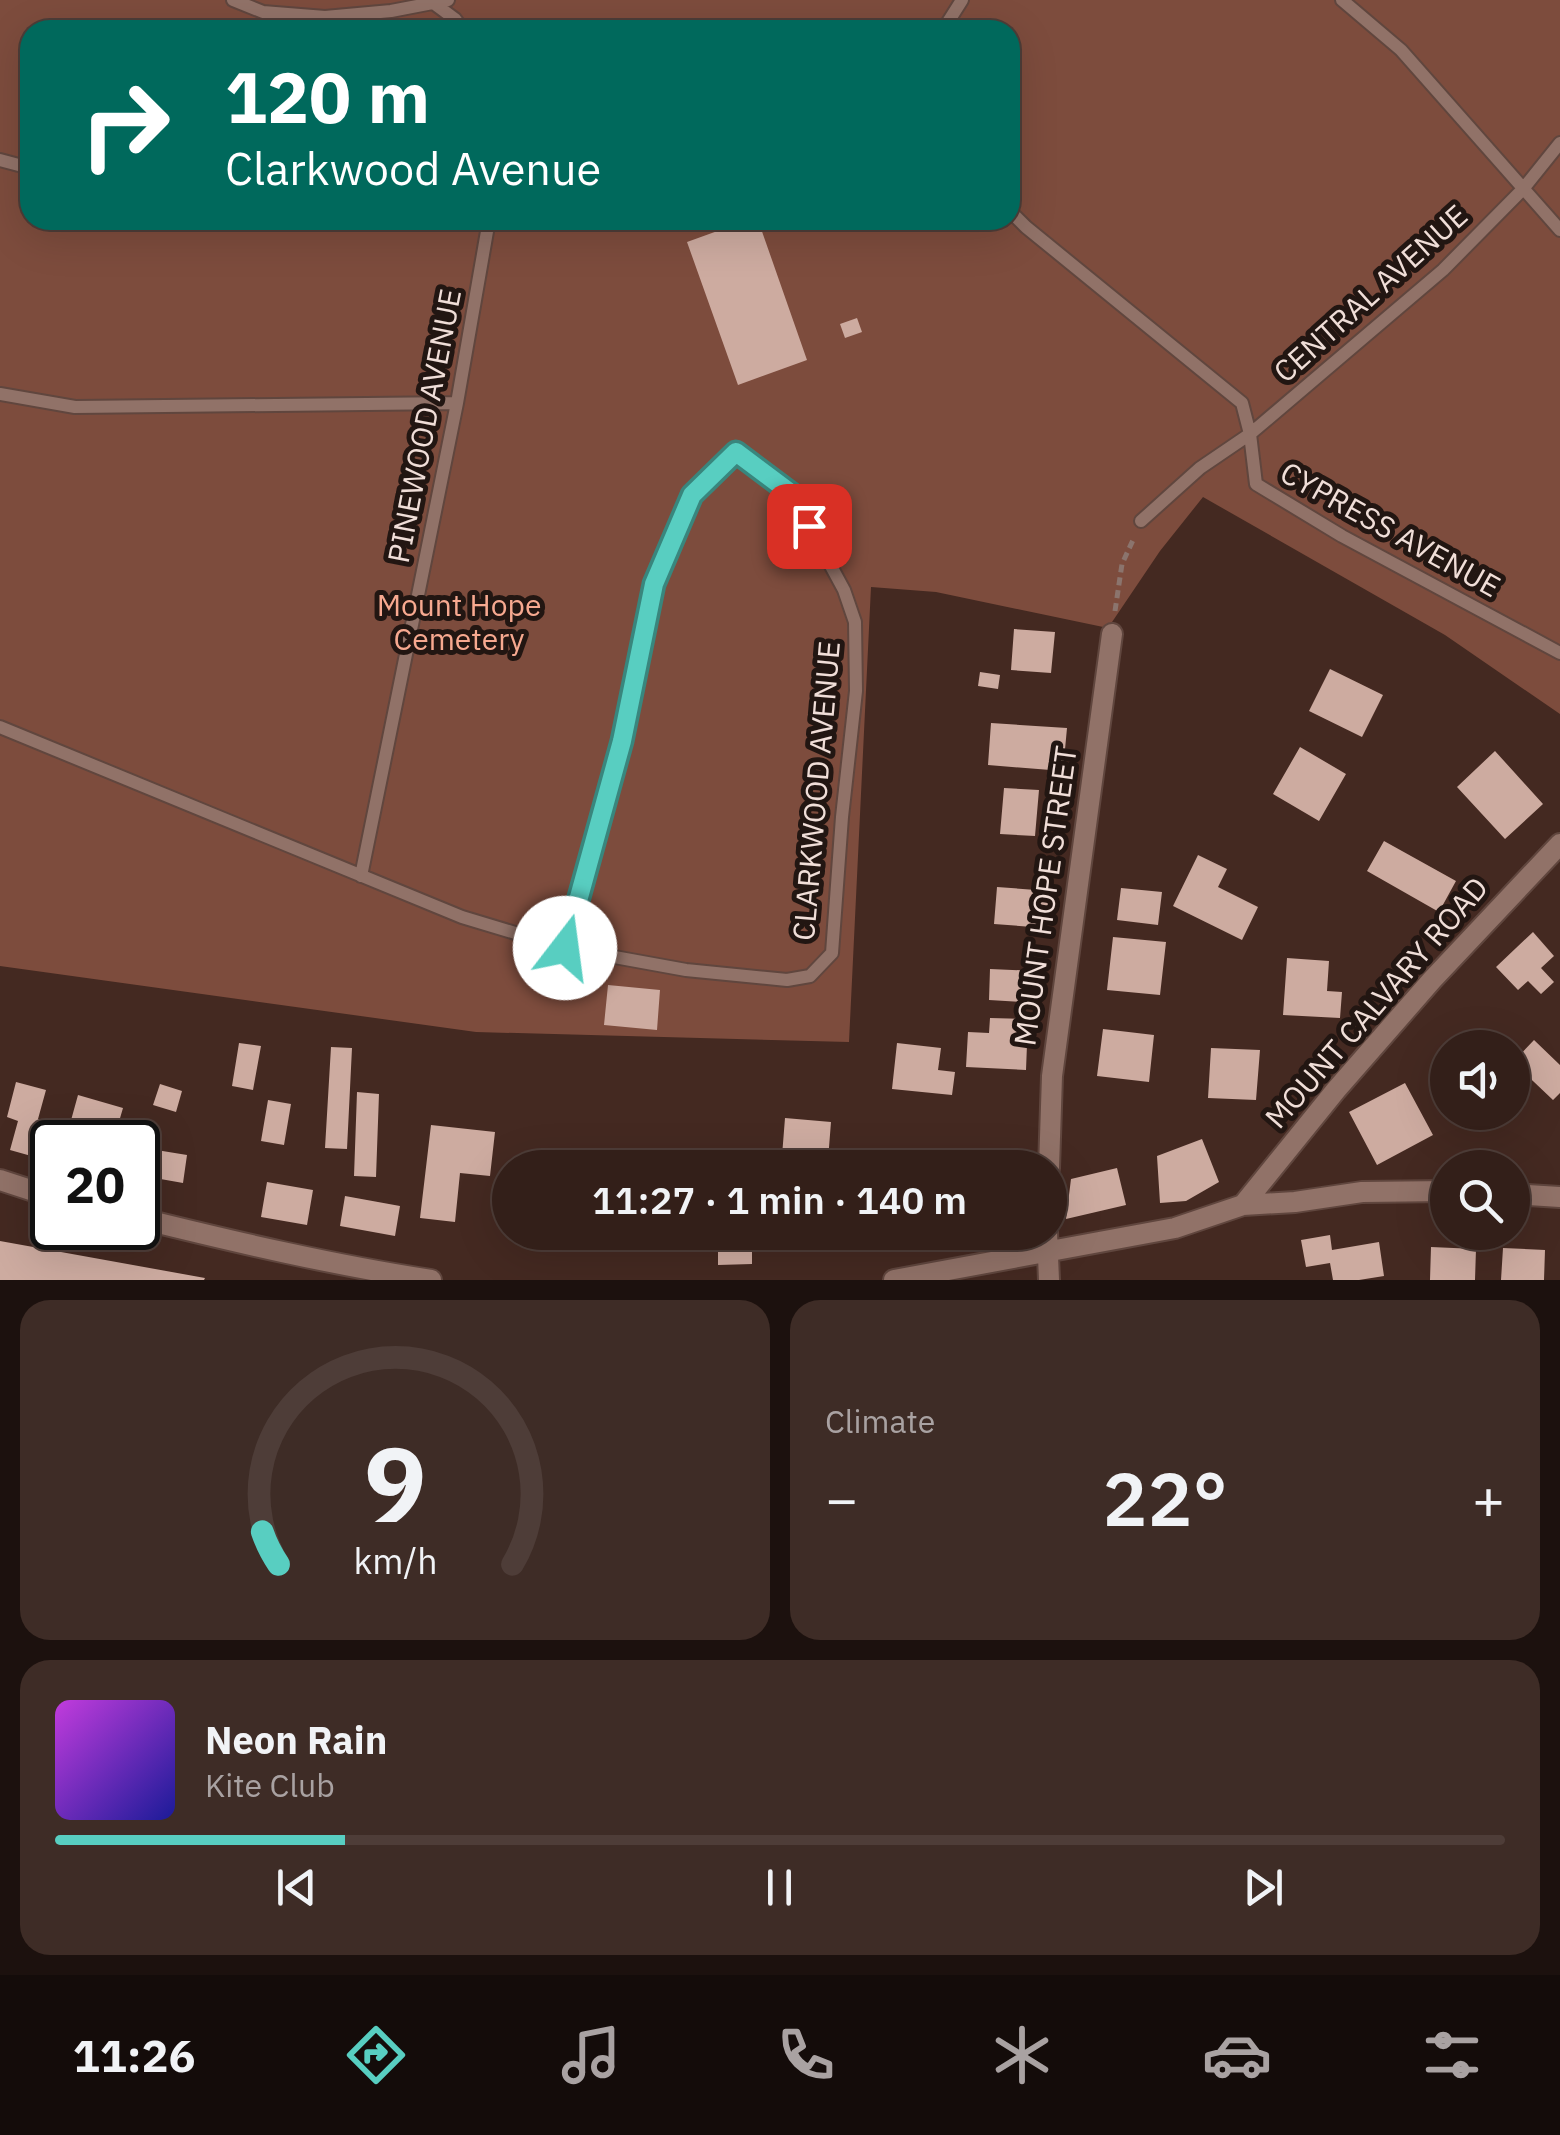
<!DOCTYPE html>
<html lang="en">
<head>
<meta charset="utf-8">
<style>
	body { margin:0; font-family:"IBM Plex Sans",sans-serif; background:#3e2c26; color:#f1f3f6; height:100vh; display:flex; flex-direction:column; font-size:38px; white-space:nowrap }
	* { box-sizing:border-box; margin:0 }
	p { font-size:32px; color:#a9a2a2 }
	.icon { flex:none; width:55px; height:55px; fill:none; stroke:currentColor; stroke-width:2; stroke-linecap:round; stroke-linejoin:round }
	.map { position:relative; height:1280px; overflow:hidden }
	.side { display:flex; flex-direction:column; gap:20px; padding:20px; background:#1c110e; flex:1 }
	.side>* { flex:none }
	.hud { position:absolute; left:20px; top:20px; width:1000px; height:210px; border-radius:30px; box-shadow:0 10px 40px #0002,0 0 0 2px #4e3d38; background:#00695c; color:#fff; overflow:hidden }
	.tools { position:absolute; left:1430px; top:1030px; display:grid; gap:20px }
	.tools a { display:grid; place-items:center; width:100px; height:100px; border-radius:50%; background:#331f19; box-shadow:0 10px 40px #0002,0 0 0 2px #4e3d38; font-size:50px }
	.speed { position:absolute; left:30px; top:1120px; display:flex; gap:20px; font-size:50px; font-weight:700; text-align:center }
	.speed>* { display:grid; place-content:center; width:130px; height:130px; border-radius:50%; background:#331f19; box-shadow:0 10px 40px #0002,0 0 0 2px #4e3d38; line-height:1 }
	.speed .limit { border:5px solid #111; border-radius:15px; background:#fff; color:#111 }
	.pin { position:absolute; display:grid; place-items:center; width:85px; height:85px; color:#fff; margin:-42px; border-radius:20px; box-shadow:0 5px 15px #0006 }
	.me { position:absolute; width:110px; margin:-55px; rotate:15deg; stroke-linejoin:round; filter:drop-shadow(0 0 8px #0008) }
	.turn { display:flex; align-items:center; gap:35px; height:210px; padding:0 40px; font-size:45px }
	.turn .icon { width:130px; height:130px; stroke-width:2.5 }
	.turn b { display:block; font-size:70px; line-height:85px }
	.big { font-size:75px; font-weight:600; line-height:1.1 }
	.side .tile { flex:1; display:flex; flex-direction:column; justify-content:center; gap:15px; min-width:0; padding:0 35px; border-radius:30px; background:#3e2c26 }
	.side .dial { align-items:center; gap:0 }
	.dial svg { height:260px; overflow:visible; fill:none; stroke:#4e3d38; stroke-width:7; stroke-linecap:round; text-anchor:middle }
	.dial text { fill:#f1f3f6; stroke:none }
	.song { display:flex; align-items:center; gap:30px }
	.cover { width:120px; height:120px; border-radius:15px; background:linear-gradient(135deg,hsl(290 70% 55%),hsl(240 70% 35%)) }
	.played { height:10px; border-radius:5px; background:linear-gradient(90deg,#58cec1 20%,#4e3d38 20%) }
	.keys { display:flex; justify-content:space-around; direction:ltr }
	.heat { display:flex; justify-content:space-between; align-items:center; font-size:55px; direction:ltr }
	.side .tiles { flex:1; display:grid; gap:20px; grid-template-columns:1fr 1fr }
	.tile:last-child { grid-column:span 2 }
	.trip { position:absolute; left:492px; top:1150px; width:575px; height:100px; border-radius:50px; background:#331f19; box-shadow:0 10px 40px #0002,0 0 0 2px #4e3d38; font-weight:600; line-height:100px; text-align:center }
	.menu { display:flex; height:160px; justify-content:space-around; align-items:center; background:#140c0a; color:#a9a2a2 }
	.menu .icon { width:70px; height:70px }
	.menu .selected { color:#58cec1 }
	.menu b { font-size:45px; color:#f1f3f6 }
	.map>svg:first-child { display:block }
	.green { fill:#7d4c3d; fill-rule:evenodd }
	.building { fill:#cdaba0 }
	.lines { fill:none; stroke-linecap:round; stroke-linejoin:round }
	.lane-casing { stroke:#60463e; stroke-width:16 }
	.street-casing { stroke:#60463e; stroke-width:24 }
	.path { stroke:#8b746d; stroke-width:5; stroke-dasharray:8 5; stroke-linecap:butt }
	.lane { stroke:#917268; stroke-width:12 }
	.street { stroke:#917268; stroke-width:20 }
	.route-casing { stroke:#39867d; stroke-width:25 }
	.route { stroke:#58cec1; stroke-width:18 }
	.labels { text-anchor:middle; stroke-width:10; stroke-linejoin:round; paint-order:stroke }
	.street-label { font-size:30px; fill:#f0ded8; stroke:#221612 }
	.park-label { font-size:30px; fill:#f7a990; stroke:#221612 }
</style>
</head>
<body>
<div class="map">
<svg width="1560" height="1280" viewBox="0 0 1560 1280">
	<rect width="100%" height="100%" fill="#442921"/>
	<path class="green" d="M0,0H1560V714L1445,635L1203,497L1160,551L1108,628L936,592L871,587L849,1042L476,1032L0,966ZM30,30H1010V220H30Z"/>
	<path class="building" d="M748,220H758L807,360L738,385L687,242Z
		M857,318L862,332L845,338L840,324Z
		M1014,629L1055,632L1051,673L1011,670Z
		M1330,669L1383,695L1362,737L1309,711Z
		M980,672L1000,675L998,689L978,686Z
		M991,723L1067,728L1063,771L988,765Z
		M1300,747L1346,774L1319,821L1273,794Z
		M1495,751L1543,804L1505,839L1457,787Z
		M1004,788L1039,790L1035,836L1000,834Z
		M1384,841L1456,881L1439,912L1367,871Z
		M1198,855L1227,869L1218,887L1258,907L1242,940L1173,906Z
		M997,887L1049,891L1046,928L994,924Z
		M1121,888L1162,892L1158,925L1117,920Z
		M1533,932L1554,956L1541,968L1554,982L1541,994L1528,981L1518,990L1496,967Z
		M1113,937L1166,942L1160,995L1107,990Z
		M1287,958L1329,961L1327,991L1342,992L1340,1018L1283,1015Z
		M990,969L1039,971L1038,1003L989,1000Z
		M608,985L660,990L657,1030L604,1025Z
		M990,1018L1028,1019L1026,1070L966,1067L968,1032L989,1033Z
		M1103,1029L1154,1035L1149,1082L1097,1076Z
		M1534,1040L1560,1065V1093L1553,1100L1513,1062Z
		M239,1043L261,1046L253,1090L232,1086Z
		M897,1043L941,1048L938,1070L955,1072L952,1095L892,1089Z
		M331,1047L352,1048L347,1149L325,1148Z
		M1211,1048L1260,1050L1256,1100L1208,1098Z
		M16,1082L46,1090L38,1119L52,1123L42,1159L10,1150L18,1121L7,1117Z
		M1405,1083L1433,1135L1377,1165L1349,1112Z
		M160,1084L182,1091L176,1112L153,1105Z
		M357,1092L379,1094L376,1177L354,1176Z
		M78,1095L123,1108L113,1142H65Z
		M268,1100L291,1104L284,1145L261,1141Z
		M785,1118L831,1122L828,1160L782,1156Z
		M431,1125L495,1132L490,1176L460,1173L455,1222L420,1218Z
		M1202,1139L1219,1182L1186,1201L1160,1203L1157,1156Z
		M138,1147L187,1155L183,1183L138,1175Z
		M969,1150L1008,1154L1007,1168H967Z
		M725,1161V1168H689V1164Z
		M1117,1168L1126,1205L1066,1219L1071,1179Z
		M267,1182L313,1190L307,1225L261,1217Z
		M345,1196L400,1206L395,1236L340,1226Z
		M535,1232H564L562,1243L534,1239Z
		M588,1232H626L624,1250L586,1247Z
		M718,1232H752V1264L718,1265Z
		M800,1232H831V1244L800,1245Z
		M1330,1235L1332,1250L1379,1242L1384,1276L1359,1280H1333L1330,1263L1306,1267L1301,1240Z
		M0,1241L205,1278L204,1280H0Z
		M1431,1247L1476,1249L1475,1280H1430Z
		M1503,1248L1545,1250L1544,1280H1501Z"/>
	<g class="lines">
		<g class="lane-casing">
			<path id="lane" d="M233,0L263,12L325,17L391,11L448,0
				M1342,0L1401,50L1560,230
				M432,2L455,19L463,30
				M943,30L962,0
				M0,160L30,168
				M1010,211L1026,227L1242,403L1250,434L1256,484L1342,536L1560,653
				M0,394L75,407L457,403
				M1141,521L1200,468L1250,434L1443,270L1523,189L1560,143
				M0,727L462,917L565,948L686,970L787,980L810,976L832,953L842,817L856,691L855,622L844,590L792,494L736,452L692,495L653,584L622,741L565,948
				M361,876L457,403L489,220"/>
		</g>
		<g class="street-casing">
			<path id="street" d="M1049,1168L1052,1076L1112,634
				M0,1180L52,1197
				M1512,1194L1560,1197
				M1243,1205L1336,1090L1432,980L1560,844
				M138,1218C235,1242 333,1265 431,1280
				M1047,1232L1049,1280
				M894,1280L1175,1228L1243,1205L1295,1202L1362,1192L1448,1191"/>
		</g>
		<path class="path" d="M1115,611L1122,564L1133,540"/>
		<use href="#lane" class="lane"/>
		<use href="#street" class="street"/>
	</g>
	<g class="lines">
		<g class="route-casing">
			<path id="route" d="M565,948L622,741L654,584L692,495L736,452L792,494L809,526"/>
		</g>
		<use href="#route" class="route"/>
	</g>
	<g class="labels">
		<g class="street-label">
			<text transform="translate(1371 294) rotate(-42)" y="10">CENTRAL AVENUE</text>
			<text transform="translate(425 426) rotate(-79)" y="10">PINEWOOD AVENUE</text>
			<text transform="translate(1390 530) rotate(29)" y="10">CYPRESS AVENUE</text>
			<text transform="translate(817 791) rotate(-85)" y="10">CLARKWOOD AVENUE</text>
			<text transform="translate(1046 896) rotate(-82)" y="10">MOUNT HOPE STREET</text>
			<text transform="translate(1377 1003) rotate(-49)" y="10">MOUNT CALVARY ROAD</text>
		</g>
		<g class="park-label">
			<text x="459" y="616">Mount Hope<tspan x="459" dy="34">Cemetery</tspan></text>
		</g>
	</g>
</svg>
<div class="tools">
<a><svg class="icon" aria-label="sound" viewBox="0 0 24 24"><path d="M4 9h4l5-4v14l-5-4H4zM17 9q2 3 0 6"/></svg></a>
<a><svg class="icon" aria-label="search" viewBox="0 0 24 24"><circle cx="10" cy="10" r="6"/><path d="M15 15l6 6"/></svg></a>
</div>
<div class="speed"><div class="limit">20</div></div>
<div class="pin" style="left:809px;top:526px;background:#d93025"><svg class="icon" aria-label="arrive" viewBox="0 0 24 24"><path d="M6 21V4h12l-3 4 3 4H6"/></svg></div>
<svg class="me" style="left:565px;top:948px" viewBox="-20 -20 40 40"><circle r="19" fill="#fff"/><path d="M0-13L10 11 0 6-10 11z" fill="#58cec1"/></svg>
<div class="trip">11:27 · 1 min · 140 m</div>
<div class="hud">
<div class="turn"><svg class="icon" aria-label="right" viewBox="0 0 24 24"><path d="M7 20v-9h11M14 6l5 5-5 5"/></svg><div><b>120 m</b>Clarkwood Avenue</div></div>
</div>
</div>
<section class="side">
<div class="tiles">
<div class="tile dial"><svg viewBox="0 0 100 80">
<path d="M14 69A42 42 0 1 1 86 69"/>
<path d="M14 69A42 42 0 0 1 9 59" stroke="#58cec1"/>
<text x="50" y="56" font-size="32" font-weight="700">9</text>
<text x="50" y="72" font-size="11">km/h</text>
</svg></div>
<div class="tile"><p>Climate</p>
<div class="heat"><a>−</a><b class="big">22°</b><a>+</a></div>
</div>
<div class="tile">
<div class="song"><i class="cover"></i><div><b>Neon Rain</b><p>Kite Club</p></div></div>
<div class="played"></div>
<div class="keys"><svg class="icon" aria-label="previous" viewBox="0 0 24 24"><path d="M18 5L8 12l10 7zM5 5v14"/></svg><svg class="icon" aria-label="pause" viewBox="0 0 24 24"><path d="M8 5v14M16 5v14"/></svg><svg class="icon" aria-label="next" viewBox="0 0 24 24"><path d="M6 5l10 7-10 7zM19 5v14"/></svg></div>
</div>
</div>
</section>
<nav class="menu">
<b>11:26</b>
<svg class="icon selected" aria-label="directions" viewBox="0 0 24 24"><path d="M12 3l9 9-9 9-9-9zM9 14v-3h6M13 9l2 2-2 2"/></svg>
<svg class="icon" aria-label="music" viewBox="0 0 24 24"><path d="M9 18V5l10-2v13"/><circle cx="6" cy="18" r="3"/><circle cx="16" cy="16" r="3"/></svg>
<svg class="icon" aria-label="phone" viewBox="0 0 24 24"><path d="M5 4h4l2 5-3 2q2 4 5 5l2-3 5 2v4C11 20 4 13 5 4z"/></svg>
<svg class="icon" aria-label="climate" viewBox="0 0 24 24"><path d="M12 3v18M4 7l16 10M4 17L20 7"/></svg>
<svg class="icon" aria-label="car" viewBox="0 0 24 24"><path d="M5 17H2v-5l4-1 3-4h7l3 4 3 1v5h-3M9 17h6M6 11h13"/><circle cx="7" cy="17" r="2"/><circle cx="17" cy="17" r="2"/></svg>
<svg class="icon" aria-label="filters" viewBox="0 0 24 24"><path d="M4 7h16M4 17h16"/><circle cx="9" cy="7" r="2"/><circle cx="15" cy="17" r="2"/></svg>
</nav>
</body>
</html>
